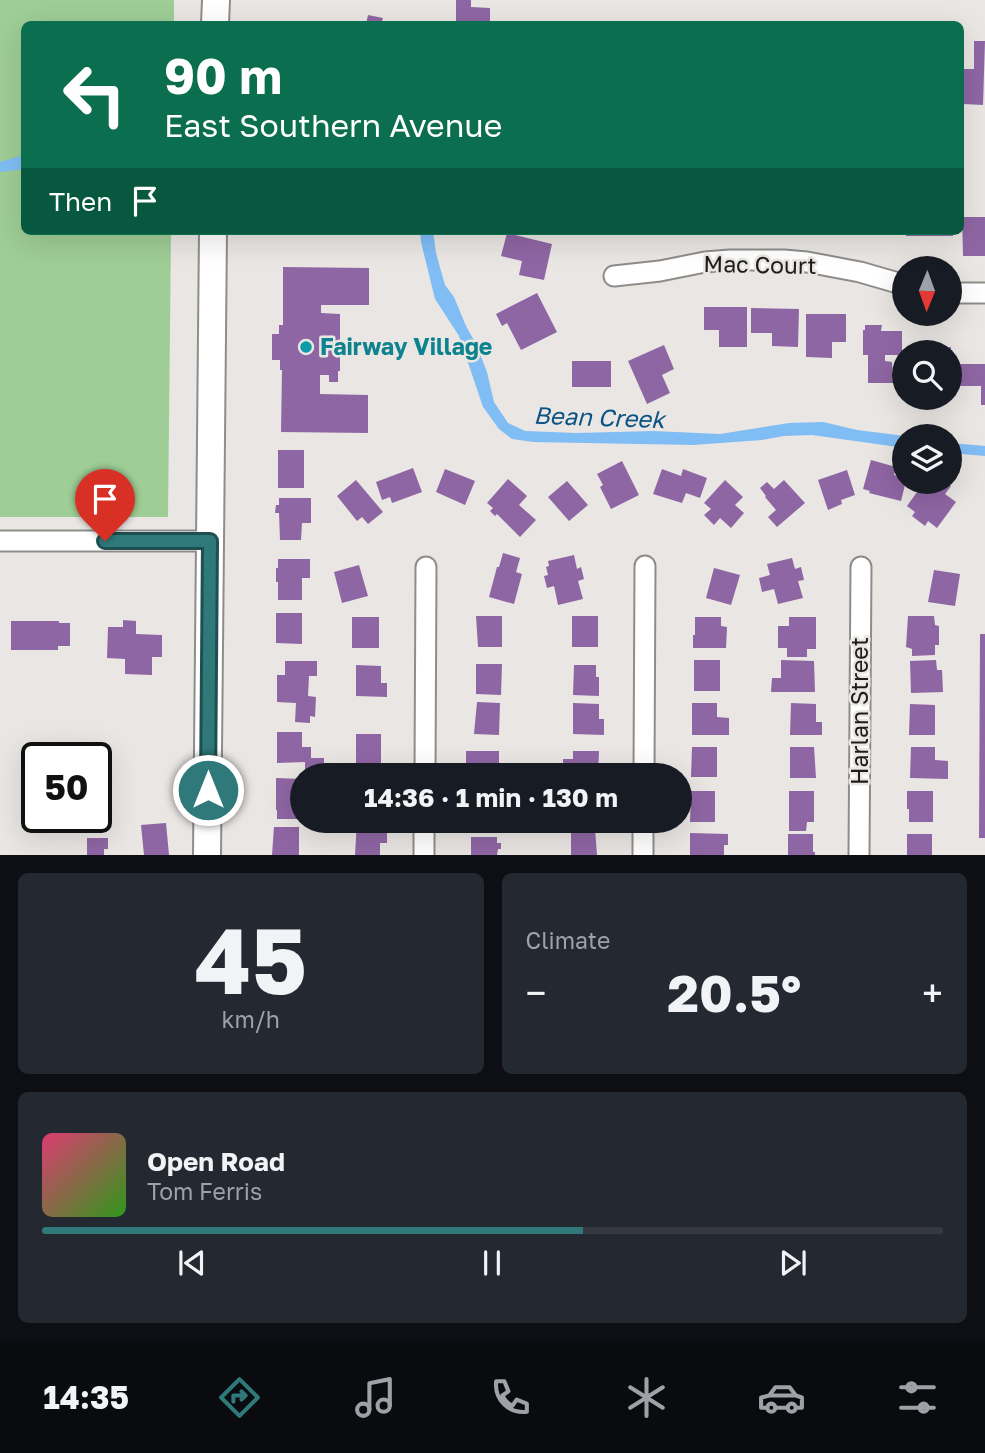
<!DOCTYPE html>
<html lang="en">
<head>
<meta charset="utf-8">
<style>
	body { margin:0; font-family:"Golos Text",sans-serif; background:#242831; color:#f1f3f6; height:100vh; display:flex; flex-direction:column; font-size:26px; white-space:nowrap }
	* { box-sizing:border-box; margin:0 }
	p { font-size:23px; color:#9ea1a6 }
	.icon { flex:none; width:38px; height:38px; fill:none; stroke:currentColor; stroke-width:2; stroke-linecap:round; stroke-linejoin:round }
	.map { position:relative; height:855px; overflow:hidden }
	.drawer { display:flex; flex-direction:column; gap:18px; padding:18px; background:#0d0f14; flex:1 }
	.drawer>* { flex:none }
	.top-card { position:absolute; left:21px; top:21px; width:943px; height:214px; border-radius:10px; box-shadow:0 7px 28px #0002; background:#0b6e4f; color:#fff; overflow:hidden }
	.needle { width:46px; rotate:181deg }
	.buttons { position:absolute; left:892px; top:256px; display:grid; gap:14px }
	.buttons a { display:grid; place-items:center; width:70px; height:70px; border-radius:50%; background:#171b24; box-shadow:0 7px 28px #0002; font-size:35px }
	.speed { position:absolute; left:21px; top:742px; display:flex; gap:14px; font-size:35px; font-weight:700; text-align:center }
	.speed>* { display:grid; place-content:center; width:91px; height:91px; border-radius:50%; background:#171b24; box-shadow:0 7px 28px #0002; line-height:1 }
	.speed .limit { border:4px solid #111; border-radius:10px; background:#fff; color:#111 }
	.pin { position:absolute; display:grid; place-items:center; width:60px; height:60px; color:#fff; margin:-72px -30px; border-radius:50% 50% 50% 0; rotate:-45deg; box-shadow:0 0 7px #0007 }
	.pin .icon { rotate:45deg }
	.me { position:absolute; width:77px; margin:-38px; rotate:0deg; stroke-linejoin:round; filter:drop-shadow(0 0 5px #0008) }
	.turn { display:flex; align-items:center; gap:24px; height:147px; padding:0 28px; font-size:32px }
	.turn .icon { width:91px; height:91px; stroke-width:2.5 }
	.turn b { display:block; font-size:49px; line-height:60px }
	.then { display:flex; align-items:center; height:66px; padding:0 28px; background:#0003; gap:14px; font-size:26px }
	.big { font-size:52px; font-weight:700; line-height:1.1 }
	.drawer .tile { flex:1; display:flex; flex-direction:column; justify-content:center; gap:10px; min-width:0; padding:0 24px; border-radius:10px; background:#242831 }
	.drawer .dial { align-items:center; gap:0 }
	.dial b { font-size:91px; line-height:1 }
	.song { display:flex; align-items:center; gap:21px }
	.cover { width:84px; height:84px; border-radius:10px; background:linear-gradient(135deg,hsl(340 70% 55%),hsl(110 70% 35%)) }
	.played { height:7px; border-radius:4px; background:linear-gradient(90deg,#2f797b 60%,#363941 60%) }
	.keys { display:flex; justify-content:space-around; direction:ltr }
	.heat { display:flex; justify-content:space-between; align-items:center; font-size:38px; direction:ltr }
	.drawer .tiles { flex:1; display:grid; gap:18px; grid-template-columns:1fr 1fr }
	.tile:last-child { grid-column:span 2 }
	.trip { position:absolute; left:290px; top:763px; width:402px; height:70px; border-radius:35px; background:#171b24; box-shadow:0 7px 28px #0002; font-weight:700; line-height:70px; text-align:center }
	.tab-bar { display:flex; height:112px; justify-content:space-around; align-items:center; background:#090b0e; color:#9ea1a6 }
	.tab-bar .icon { width:49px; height:49px }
	.tab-bar .current { color:#2f797b }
	.tab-bar b { font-size:32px; color:#f1f3f6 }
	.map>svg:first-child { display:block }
	.green { fill:#9ecd95 }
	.water { fill:#80bdf5 }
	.building { fill:#8f66a4 }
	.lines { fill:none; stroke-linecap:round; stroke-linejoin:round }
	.street-casing { stroke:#8f8d8a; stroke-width:23 }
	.secondary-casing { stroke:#8f8d8a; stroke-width:30 }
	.street { stroke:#fff; stroke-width:19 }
	.secondary { stroke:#fff; stroke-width:26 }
	.route-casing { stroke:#1f4f50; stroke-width:18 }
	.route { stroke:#2f797b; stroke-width:12 }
	.culture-dot { fill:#0f9aa8; stroke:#e9e6e3; stroke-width:2.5 }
	.labels { text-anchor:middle; stroke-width:5; stroke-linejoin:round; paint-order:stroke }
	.street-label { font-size:23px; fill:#1d1d1b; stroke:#e9e6e3 }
	.culture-label { font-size:23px; font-weight:bold; fill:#0d838f; stroke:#e9e6e3; text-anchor:start }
	.water-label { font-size:24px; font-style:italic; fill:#0c5385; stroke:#e9e6e3 }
</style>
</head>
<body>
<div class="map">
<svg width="985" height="855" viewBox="0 0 985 855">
	<rect width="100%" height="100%" fill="#e9e6e3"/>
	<path class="green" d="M0,0H174V24H24V231H171L168,517H0Z"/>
	<path class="water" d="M24,155V169L0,172V162Z
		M420,231H433L436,253L445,285L454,297L466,326L476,344L487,372L494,402L508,423L525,431L576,433L653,431L720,434L789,423L823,422L857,430L905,436V448L812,435L784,436L762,440L693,445L533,442L512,439L499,429L483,407L459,336L435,299L421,242Z
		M950,443L985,446V456L950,453Z"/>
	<path class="building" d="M456,0H471V7L490,8V24H456Z
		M368,15L383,18L381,24H366Z
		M974,41H985L983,105L963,104V69H974Z
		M962,217H985V256H963Z
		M906,231H953V236H906Z
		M507,233L552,244L544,280L519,275L522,261L501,256Z
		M283,267L369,268V305H321V313L340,314V371H338V382H329V375H320V394L368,395V433L281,432L282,370H280V360H272V334H279V325H283Z
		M537,293L557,332L521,350L507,323L502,326L496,314Z
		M704,307H747V347H719V330H704Z
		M751,308L799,309L798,347L772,346V333H751Z
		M806,314H846V342H832V358L806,357Z
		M865,325H882L881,331H902V355H885V361L892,362L893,383H868V355H863V330H865Z
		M664,345L674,369L662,375L670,393L647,404L628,361Z
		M907,347H951V352H907Z
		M572,361H611V387H572Z
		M960,364H985V405H981V386H960Z
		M278,450H304V488H278Z
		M871,460L896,467L894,475L905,478V481H906L901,501L869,493L870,491L863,489Z
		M622,461L639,495L611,509L600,487L603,485L597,474Z
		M413,468L422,492L392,503L390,497L382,500L376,482Z
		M445,469L475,481L465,505L436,492Z
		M662,469L681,476L683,469L707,478L700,498L686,493L682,503L653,494Z
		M847,470L855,495L841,500L842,504L828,510L818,480Z
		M508,479L527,496L519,505L536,520L520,537L497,514L495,516L490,511L493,508L487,503Z
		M356,480L383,512L368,524L362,517L357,521L337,496Z
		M725,480L743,497L735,505L744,513L731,528L720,518L714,525L704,515L711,509L704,503Z
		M784,480L805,503L777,527L768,517L776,510L765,497L766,496L760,488L767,482L774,489Z
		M567,481L588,505L569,521L548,497Z
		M925,481H945L951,486L945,494L956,502L937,528L928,521L925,526L912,516L915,512L907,506Z
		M279,498H311V523H302L301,540H280L279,513H275L276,505H279Z
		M503,553L520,558L516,572L522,574L514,604L489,597L497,567H499Z
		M574,555L577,569L581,567L584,579L578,581L583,599L558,605L554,586L547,588L544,576L548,575L546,567L549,566L548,561Z
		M792,558L795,569L801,567L804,580L798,581L803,598L778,604L774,589L762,592L759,578L770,575L767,564Z
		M278,559H310V578H302V600H278V582H276V568H278Z
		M359,565L368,596L342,603L334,572Z
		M714,568L740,575L731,605L706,598Z
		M934,570L960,574L955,606L928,602Z
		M276,613H302V644L276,643Z
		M476,616H502V647H478Z
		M572,616H598V647H572Z
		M908,616H934L935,625L939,626V645H935V655L912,656V649L906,647Z
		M352,617H379V648H352Z
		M695,617H721V626L727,627L726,648H693V635H695Z
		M789,617H816V649H807V657H787V648H778V626H789Z
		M123,620L136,621V634L162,635V657H152V675L125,674V659L107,658L108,627H123Z
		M11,621H59V623H70V646H58V650H11Z
		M980,634H985V838H979Z
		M694,660H720V691H694Z
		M781,660L814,661L815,692H771L772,678H781Z
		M936,660L937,670H942L943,692L911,693L910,661Z
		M285,661H317V676H309L308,696L316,697L315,717L310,716V723L295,722L296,703L277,702V675H285Z
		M476,664H502L501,695L476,694Z
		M356,665L381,666V683H387V697L356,696Z
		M574,665H596V677H599V696L573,695Z
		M477,702L500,703L499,735L474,734Z
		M573,703L599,704V719H604V735L573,734Z
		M692,703H717V717L729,718V735H692Z
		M791,703L816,704V722H822V735H790Z
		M910,704L935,705V735H909Z
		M277,732H302V747H311V758H324V771L305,772V762L277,763Z
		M356,734H381V765H356Z
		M692,747H717V777H691Z
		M790,747H814L816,778H790Z
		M911,747H935V760L948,761V779L910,778Z
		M466,751H499V775H474V764H466Z
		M573,751H599L598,775H563V759H573Z
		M276,778L302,779L303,819H277V810H276Z
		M691,791H715V822H690Z
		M789,791H814V822H807L806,831H789Z
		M907,791H933V822H909V809H907Z
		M357,821H379V830H387V843H380V855H355Z
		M166,823L169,855H144L141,825Z
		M274,827H299V855H272Z
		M571,829H595L597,855H571Z
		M690,833L728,834V845H724V855H690Z
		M788,834H813V852H815V855H788Z
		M907,834H932V855H907Z
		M471,837H497V843H501V849H498L497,855H471Z
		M87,838H108V849H104V855H87Z"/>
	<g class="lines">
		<g class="street-casing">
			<path id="street" d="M614,276L660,271L705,262L730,260H784L807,262L860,272L905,285
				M950,293H985
				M0,541H210
				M425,775L426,567
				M644,775L645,566
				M424,855V821
				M643,855V821
				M859,855L861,567"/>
		</g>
		<g class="secondary-casing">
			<path id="secondary" d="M215,24L216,0
				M207,855L213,231"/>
		</g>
		<use href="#street" class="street"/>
		<use href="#secondary" class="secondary"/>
	</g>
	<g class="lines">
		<g class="route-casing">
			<path id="route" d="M105,541H210L208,790"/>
		</g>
		<use href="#route" class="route"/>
	</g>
	<circle class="culture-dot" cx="306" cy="347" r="7"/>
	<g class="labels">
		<g class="street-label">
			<text transform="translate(760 265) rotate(1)" y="8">Mac Court</text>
			<text transform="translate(860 711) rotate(-90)" y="8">Harlan Street</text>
		</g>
		<g class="culture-label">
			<text x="320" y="355">Fairway Village</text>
		</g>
		<g class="water-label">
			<text transform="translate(599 418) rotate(2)" y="8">Bean Creek</text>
		</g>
	</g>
</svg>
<div class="buttons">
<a><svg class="needle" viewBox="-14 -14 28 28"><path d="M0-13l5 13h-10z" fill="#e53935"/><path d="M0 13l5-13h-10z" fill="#9ea1a6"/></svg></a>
<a><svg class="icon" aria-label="search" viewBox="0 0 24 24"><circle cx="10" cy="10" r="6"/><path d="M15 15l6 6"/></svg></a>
<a><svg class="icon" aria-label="layers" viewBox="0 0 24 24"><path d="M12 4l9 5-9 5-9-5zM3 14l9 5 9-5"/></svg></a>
</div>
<div class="speed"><div class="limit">50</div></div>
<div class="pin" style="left:105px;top:541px;background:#d93025"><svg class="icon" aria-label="arrive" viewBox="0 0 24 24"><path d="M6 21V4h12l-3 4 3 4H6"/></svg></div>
<svg class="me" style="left:208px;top:790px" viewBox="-20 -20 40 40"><circle r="17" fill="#2f797b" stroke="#fff" stroke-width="3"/><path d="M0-11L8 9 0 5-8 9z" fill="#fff"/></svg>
<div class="trip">14:36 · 1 min · 130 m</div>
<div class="top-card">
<div class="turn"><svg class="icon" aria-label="left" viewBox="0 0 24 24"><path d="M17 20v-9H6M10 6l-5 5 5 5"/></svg><div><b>90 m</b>East Southern Avenue</div></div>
<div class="then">Then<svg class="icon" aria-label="arrive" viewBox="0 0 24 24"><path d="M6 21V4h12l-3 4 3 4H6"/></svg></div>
</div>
</div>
<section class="drawer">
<div class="tiles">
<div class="tile dial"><b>45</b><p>km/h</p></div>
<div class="tile"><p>Climate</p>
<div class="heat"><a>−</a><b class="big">20.5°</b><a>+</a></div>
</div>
<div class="tile">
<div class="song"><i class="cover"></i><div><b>Open Road</b><p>Tom Ferris</p></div></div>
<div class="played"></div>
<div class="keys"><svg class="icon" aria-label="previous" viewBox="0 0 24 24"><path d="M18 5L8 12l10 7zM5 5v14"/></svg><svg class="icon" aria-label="pause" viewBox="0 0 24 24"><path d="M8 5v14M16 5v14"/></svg><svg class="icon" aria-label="next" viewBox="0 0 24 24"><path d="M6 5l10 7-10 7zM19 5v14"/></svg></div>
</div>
</div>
</section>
<nav class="tab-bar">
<b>14:35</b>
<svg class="icon current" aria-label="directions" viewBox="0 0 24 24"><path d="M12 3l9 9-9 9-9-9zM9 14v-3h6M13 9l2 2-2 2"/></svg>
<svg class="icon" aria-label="music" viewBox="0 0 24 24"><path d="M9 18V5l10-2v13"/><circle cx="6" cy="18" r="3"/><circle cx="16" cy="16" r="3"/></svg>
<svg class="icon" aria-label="phone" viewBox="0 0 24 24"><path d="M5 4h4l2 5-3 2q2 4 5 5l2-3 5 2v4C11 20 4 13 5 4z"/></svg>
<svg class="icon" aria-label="climate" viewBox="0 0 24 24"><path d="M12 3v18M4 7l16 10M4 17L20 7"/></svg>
<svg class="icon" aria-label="car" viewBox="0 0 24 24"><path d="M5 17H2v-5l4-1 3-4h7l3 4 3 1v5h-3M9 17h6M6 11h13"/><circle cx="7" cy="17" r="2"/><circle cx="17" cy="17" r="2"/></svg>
<svg class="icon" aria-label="filters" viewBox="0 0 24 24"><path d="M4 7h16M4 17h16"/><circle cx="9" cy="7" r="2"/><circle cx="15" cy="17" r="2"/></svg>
</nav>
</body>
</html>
